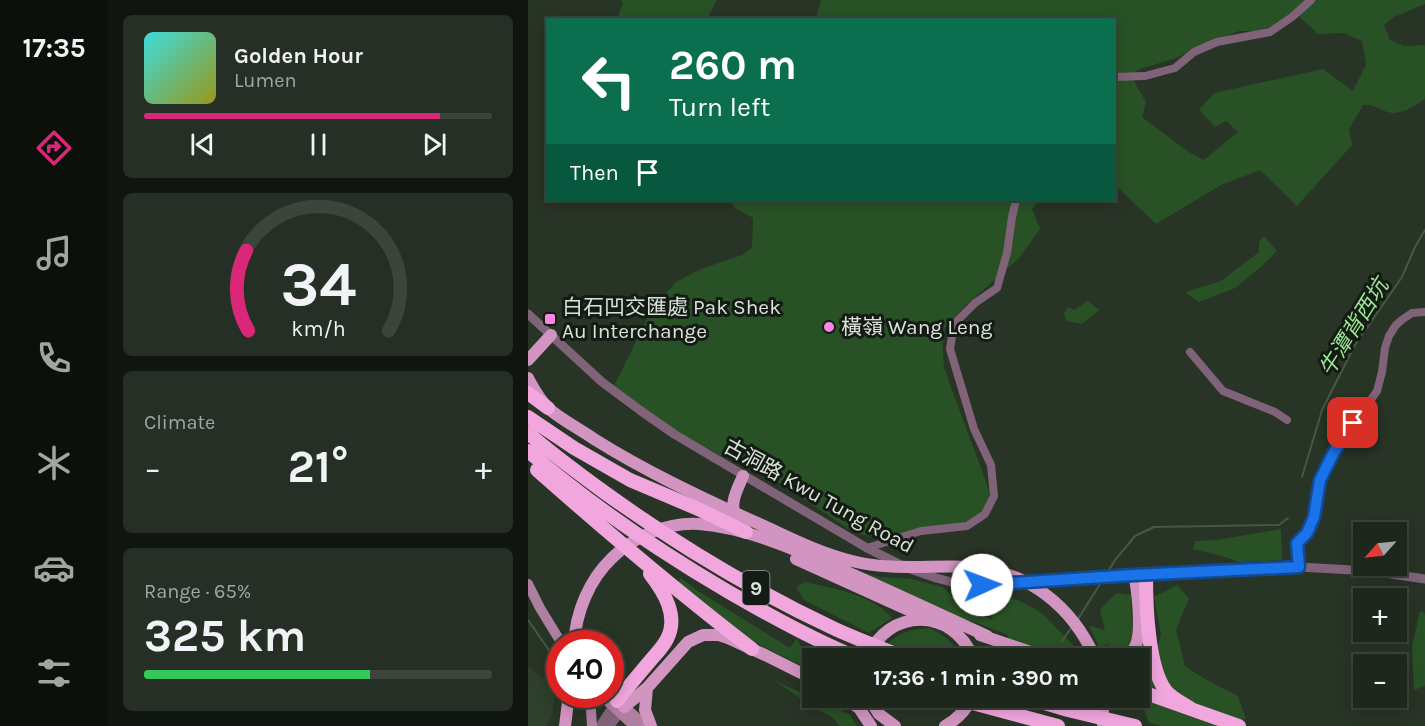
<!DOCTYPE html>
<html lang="en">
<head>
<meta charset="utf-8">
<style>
	body { margin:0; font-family:Karla,"Noto Sans SC",sans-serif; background:#262f25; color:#f1f3f6; height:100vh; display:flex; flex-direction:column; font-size:22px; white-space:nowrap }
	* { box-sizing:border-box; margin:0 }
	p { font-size:20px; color:#a1a5a3 }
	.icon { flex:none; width:33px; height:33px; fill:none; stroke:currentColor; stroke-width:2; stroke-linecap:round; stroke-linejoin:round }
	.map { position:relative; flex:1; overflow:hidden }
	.panel { display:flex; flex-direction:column; gap:15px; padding:15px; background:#10150f; width:420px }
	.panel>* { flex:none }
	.guide { position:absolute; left:18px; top:18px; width:570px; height:183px; border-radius:0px; box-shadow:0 3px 15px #0003,0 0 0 2px #3c443b; background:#0b6e4f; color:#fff; overflow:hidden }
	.needle { width:39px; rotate:243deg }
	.controls { position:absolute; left:825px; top:522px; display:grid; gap:12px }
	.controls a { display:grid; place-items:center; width:54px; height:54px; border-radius:0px; background:#1e271c; box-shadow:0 3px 15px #0003,0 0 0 2px #3c443b; font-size:30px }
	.speed { position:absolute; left:18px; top:630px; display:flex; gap:12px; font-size:30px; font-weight:700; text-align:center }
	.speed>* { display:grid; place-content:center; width:78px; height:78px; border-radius:50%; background:#1e271c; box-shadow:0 3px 15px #0003,0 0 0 2px #3c443b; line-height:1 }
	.speed .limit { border:9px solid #d22; background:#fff; color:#111 }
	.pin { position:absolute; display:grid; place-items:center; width:51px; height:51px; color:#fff; margin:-26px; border-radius:12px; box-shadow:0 3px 9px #0006 }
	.me { position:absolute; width:66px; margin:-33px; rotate:88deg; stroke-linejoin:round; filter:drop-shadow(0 0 4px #0008) }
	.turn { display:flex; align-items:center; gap:21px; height:126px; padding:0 24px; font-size:27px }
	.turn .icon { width:78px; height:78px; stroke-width:2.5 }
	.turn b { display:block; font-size:42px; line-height:51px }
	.then { display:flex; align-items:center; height:57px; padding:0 24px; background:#0003; gap:12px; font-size:22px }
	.big { font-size:45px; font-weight:700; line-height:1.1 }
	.panel .card { flex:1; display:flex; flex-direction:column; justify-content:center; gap:9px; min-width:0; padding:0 21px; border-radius:9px; background:#262f25 }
	.panel .dial { align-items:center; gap:0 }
	.dial svg { height:156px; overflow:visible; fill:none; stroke:#3c443b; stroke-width:7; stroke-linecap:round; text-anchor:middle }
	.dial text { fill:#f1f3f6; stroke:none }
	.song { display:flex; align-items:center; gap:18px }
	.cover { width:72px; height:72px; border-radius:9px; background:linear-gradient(135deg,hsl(180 70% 55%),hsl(60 70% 35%)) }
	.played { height:6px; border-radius:3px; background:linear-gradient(90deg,#db2777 85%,#3c443b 85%) }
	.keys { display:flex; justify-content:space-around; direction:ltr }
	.heat { display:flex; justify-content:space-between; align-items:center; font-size:33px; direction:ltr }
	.charge { height:9px; border-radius:4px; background:linear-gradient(90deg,#34c759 65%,#3c443b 0) }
	.trip { position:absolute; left:274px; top:648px; width:348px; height:60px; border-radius:0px; background:#1e271c; box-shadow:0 3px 15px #0003,0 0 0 2px #3c443b; font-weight:700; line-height:60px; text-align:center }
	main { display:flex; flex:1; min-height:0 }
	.tab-bar { display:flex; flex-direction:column; width:108px; justify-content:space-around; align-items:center; background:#0c100b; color:#a1a5a3 }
	.tab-bar .icon { width:42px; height:42px }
	.tab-bar .selected { color:#db2777 }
	.tab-bar b { font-size:27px; color:#f1f3f6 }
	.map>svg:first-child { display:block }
	.built { fill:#2e3f2c }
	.green { fill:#285225; fill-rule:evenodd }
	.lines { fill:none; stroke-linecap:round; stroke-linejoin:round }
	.stream { stroke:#445a42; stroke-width:2 }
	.minor { stroke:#816379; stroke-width:8 }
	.tertiary { stroke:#816379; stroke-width:9 }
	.secondary { stroke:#af7fa2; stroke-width:10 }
	.primary { stroke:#d294c1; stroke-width:12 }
	.motorway { stroke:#f1a7de; stroke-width:14 }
	.route-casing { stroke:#114b97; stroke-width:15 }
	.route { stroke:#1a73e8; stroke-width:10 }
	.poi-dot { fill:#fd86e2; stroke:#141a14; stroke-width:2 }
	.labels { text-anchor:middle; stroke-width:6; stroke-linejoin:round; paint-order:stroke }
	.shield { fill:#141a14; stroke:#9fa69e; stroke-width:1.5 }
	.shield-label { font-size:20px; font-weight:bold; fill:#dae2d9 }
	.poi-label { font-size:21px; fill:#dae2d9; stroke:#141a14; text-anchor:start }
	.street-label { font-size:21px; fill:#dae2d9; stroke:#141a14 }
	.water-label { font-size:22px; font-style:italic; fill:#98e891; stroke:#141a14 }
</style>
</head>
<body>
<main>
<nav class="tab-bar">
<b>17:35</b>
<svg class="icon selected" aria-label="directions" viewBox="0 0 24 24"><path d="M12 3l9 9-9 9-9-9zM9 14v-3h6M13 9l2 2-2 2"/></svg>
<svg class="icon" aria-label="music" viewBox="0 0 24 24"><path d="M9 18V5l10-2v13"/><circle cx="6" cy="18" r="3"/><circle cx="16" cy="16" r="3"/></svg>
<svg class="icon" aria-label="phone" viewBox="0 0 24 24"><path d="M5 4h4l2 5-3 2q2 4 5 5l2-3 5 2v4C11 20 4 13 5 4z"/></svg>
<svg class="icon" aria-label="climate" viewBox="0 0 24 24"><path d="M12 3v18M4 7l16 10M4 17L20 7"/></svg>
<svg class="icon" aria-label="car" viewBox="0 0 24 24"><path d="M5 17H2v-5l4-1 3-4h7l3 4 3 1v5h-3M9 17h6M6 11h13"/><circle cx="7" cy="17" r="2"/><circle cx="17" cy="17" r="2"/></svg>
<svg class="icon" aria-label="filters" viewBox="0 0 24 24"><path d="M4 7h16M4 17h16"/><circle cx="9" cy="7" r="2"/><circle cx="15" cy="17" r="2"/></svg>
</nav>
<section class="panel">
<div class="card">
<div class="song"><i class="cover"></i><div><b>Golden Hour</b><p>Lumen</p></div></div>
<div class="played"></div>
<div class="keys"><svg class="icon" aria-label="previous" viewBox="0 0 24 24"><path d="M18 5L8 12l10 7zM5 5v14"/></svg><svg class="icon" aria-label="pause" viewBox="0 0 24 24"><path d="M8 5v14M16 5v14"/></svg><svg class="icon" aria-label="next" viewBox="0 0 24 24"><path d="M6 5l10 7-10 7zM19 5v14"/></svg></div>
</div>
<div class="card dial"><svg viewBox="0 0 100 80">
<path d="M14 69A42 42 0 1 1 86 69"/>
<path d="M14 69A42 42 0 0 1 13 28" stroke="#db2777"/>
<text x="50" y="56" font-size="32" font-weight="700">34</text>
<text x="50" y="72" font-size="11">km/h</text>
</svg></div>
<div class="card"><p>Climate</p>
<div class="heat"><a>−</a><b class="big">21°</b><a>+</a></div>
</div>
<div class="card"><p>Range · 65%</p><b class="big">325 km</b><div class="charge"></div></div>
</section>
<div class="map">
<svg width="897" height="726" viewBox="0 0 897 726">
	<rect width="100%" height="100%" fill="#283426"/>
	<path class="built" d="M0,667L19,680L26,697L24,717L18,726H0Z"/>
	<path class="green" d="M92,0H189L179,19H89L95,2Z
		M293,0H897V4L866,17L856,25L862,40L876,46L897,45V99C888,105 878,112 867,113C856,114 847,103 835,105L821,129L824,145L769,206L732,170L693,185L628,224L587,185L586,20H287ZM766,12L790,34L816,33L834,41L838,65L825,91L795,69L686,93L671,110L687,127L698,121L710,132L676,160L659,151L614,117L618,102L606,81L609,70L645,59L711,31H728L747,25Z
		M201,200H512L504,209L512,229L491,258L436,307L414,331L416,368L461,490L460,511L420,530L370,539L328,534L231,469L192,455L120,415L86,386L124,309L148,282L173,269L214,255L224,248L225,218L207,208Z
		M736,236L749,251L735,265L707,288L671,302L657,292L693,281L731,252V242Z
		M560,301L571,310L554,324L538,321L536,313L540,307L546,310Z
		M753,529L754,560L711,562L691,555L665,549L667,541L689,540Z
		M331,572L353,577L383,579L415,587L440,612L464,619L466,593L492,601L514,613L546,646L550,658H463L474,652L480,635L444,621L424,622Z
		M153,578L170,591L262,648L269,638L276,653L296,658H285V671L236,647L207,630L146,597L142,593Z
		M277,582C307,589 343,594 364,618L341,633L276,600L268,587Z
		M649,585L661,598L648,630L657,666L675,678L710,696L718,719L686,726H634L621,723L612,701V659L629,646L633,635L626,597Z
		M588,593L603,595L605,658H579L581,644L571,647L561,626L577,630L572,610Z
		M892,611L897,614V686L886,690L884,646Z
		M402,628C417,636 427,643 435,658H404L360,643C374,631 384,630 402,628Z
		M247,681L286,698L322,715L329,726H312L305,718L278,702Z"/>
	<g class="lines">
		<path class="stream" d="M774,477L794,410L827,345L874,277L887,247L897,230
			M579,573L587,560L607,536L626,527L751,525L760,518
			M550,619L574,581
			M0,620L32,666
			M534,641L543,628"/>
		<path class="minor" d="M586,77L617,76L647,68L666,52L689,42L742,32L764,17L783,0
			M662,352L695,391L747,412L759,420
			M339,548L393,531L439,526L457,514L466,496L463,465L446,429L422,349L426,324L447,303L469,288L479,253L484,217L488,200
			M771,567L769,543L779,533L788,506L792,480L806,452L849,391L854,372L857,348L861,336L868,325L875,319L884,313L897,312"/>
		<path class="tertiary" d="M0,314L74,382L113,411L146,434L339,548L377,567L408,578L439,586L468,585L606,575L771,567L843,571L897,579
			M72,726L87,703
			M82,726L94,709"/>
		<path class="secondary" d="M0,584L12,608L34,644
			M59,694L63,710L64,726
			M72,694L106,726
			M82,694L118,726"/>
		<path class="primary" d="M0,360L23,335
			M0,378L2,382C7,391 13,401 20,408C31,418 53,430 66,439C117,471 172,497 227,522C259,536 290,553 324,561C363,571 402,565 442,567C500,571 544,606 567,658
			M208,519C201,503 209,490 215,476
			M268,559L407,622
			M452,635L520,658
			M46,644C48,612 61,580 84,558C106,536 140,522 171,524C220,528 265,549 310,568C360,590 409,613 459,636
			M339,658C360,607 425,607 445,658
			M599,658C603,654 607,649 609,642C613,628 610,591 606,575
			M119,688L117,710L123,726
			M317,698L331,708L343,726
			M341,698L351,714L367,726
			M96,707L119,688L160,642L175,635H191L200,638L237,655L285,679
			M37,726L41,694
			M417,726C430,719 438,710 444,698
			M575,726V698"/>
		<path class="motorway" d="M0,393L20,408
			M0,417L46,448L102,480L168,508L218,532
			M0,433C24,454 50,473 76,492C148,544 226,591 307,629C331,640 355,649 379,658
			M0,451C62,504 129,550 199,591C242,616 285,640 330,658
			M9,470C79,532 150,592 224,649
			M618,576C618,606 620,668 638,691C644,698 654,703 662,708
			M612,691L711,726
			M426,698L530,726
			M500,698L540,710L607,726
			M89,701C100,687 111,674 122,661C128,654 135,647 139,639C151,616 136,592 122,574"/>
	</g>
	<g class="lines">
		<g class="route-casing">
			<path id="route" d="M454,585L606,575L771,567L769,543L779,533L786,517L792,480L806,452L825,423"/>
		</g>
		<use href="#route" class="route"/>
	</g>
	<g class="poi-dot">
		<rect x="16" y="313" width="12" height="12" rx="3"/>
		<circle cx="301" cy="327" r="6"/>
	</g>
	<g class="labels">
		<rect class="shield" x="214.5" y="571" width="27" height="34" rx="4.5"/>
		<g class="shield-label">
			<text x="228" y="595">9</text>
		</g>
		<g class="poi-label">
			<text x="34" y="314">白石凹交匯處 Pak Shek<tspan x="34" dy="24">Au Interchange</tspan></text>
			<text x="313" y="334">橫嶺 Wang Leng</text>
		</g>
		<g class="street-label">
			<text transform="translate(291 496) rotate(29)" y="7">古洞路 Kwu Tung Road</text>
		</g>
		<g class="water-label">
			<text transform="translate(825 327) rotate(-58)" y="8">牛潭背西坑</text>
		</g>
	</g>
</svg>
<div class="controls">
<a><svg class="needle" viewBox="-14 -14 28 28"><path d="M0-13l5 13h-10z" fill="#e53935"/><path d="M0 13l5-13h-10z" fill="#a1a5a3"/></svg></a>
<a>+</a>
<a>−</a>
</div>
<div class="speed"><div class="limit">40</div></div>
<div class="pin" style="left:825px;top:423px;background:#d93025"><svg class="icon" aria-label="arrive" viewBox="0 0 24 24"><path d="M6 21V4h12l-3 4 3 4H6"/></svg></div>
<svg class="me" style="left:454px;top:585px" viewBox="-20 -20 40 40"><circle r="19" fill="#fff"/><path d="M0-13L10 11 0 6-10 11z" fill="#1a73e8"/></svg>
<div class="trip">17:36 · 1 min · 390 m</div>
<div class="guide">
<div class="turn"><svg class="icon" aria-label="left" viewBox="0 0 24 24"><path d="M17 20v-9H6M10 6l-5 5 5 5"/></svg><div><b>260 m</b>Turn left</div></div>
<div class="then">Then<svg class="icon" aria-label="arrive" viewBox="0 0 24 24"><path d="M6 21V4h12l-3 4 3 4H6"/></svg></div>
</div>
</div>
</main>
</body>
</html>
